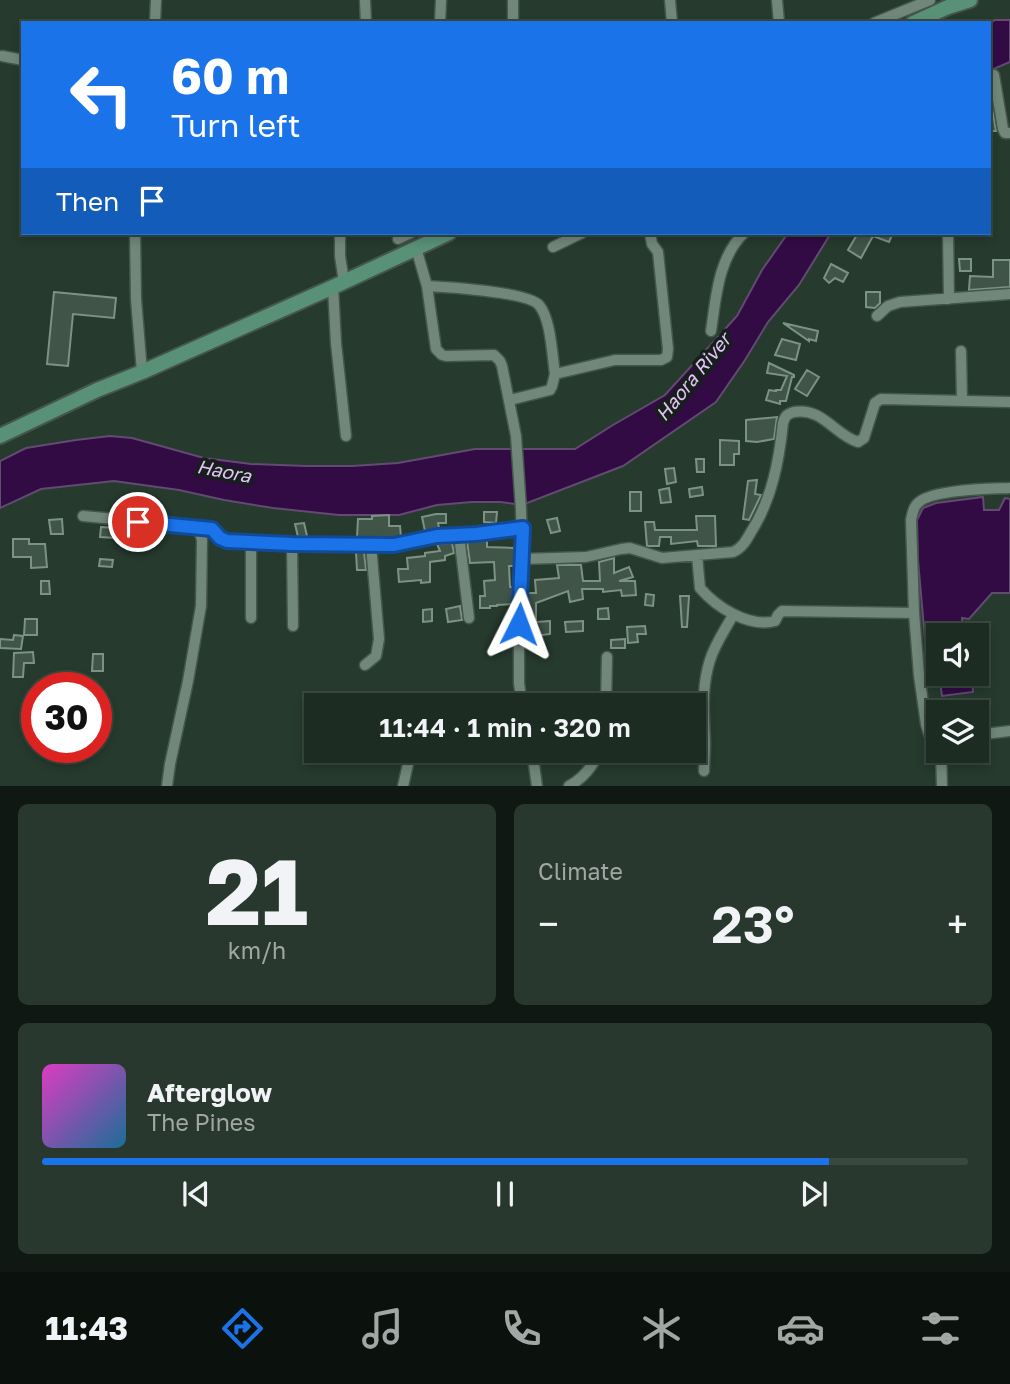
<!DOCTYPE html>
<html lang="en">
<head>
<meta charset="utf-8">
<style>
	body { margin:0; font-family:"Golos Text",sans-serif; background:#29382f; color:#f1f3f6; height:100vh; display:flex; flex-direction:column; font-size:26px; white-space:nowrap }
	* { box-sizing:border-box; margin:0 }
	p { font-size:23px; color:#a0a7a5 }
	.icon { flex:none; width:38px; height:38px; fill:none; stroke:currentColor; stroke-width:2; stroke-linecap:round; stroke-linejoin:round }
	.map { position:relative; height:786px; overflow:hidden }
	.details { display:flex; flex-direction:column; gap:18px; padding:18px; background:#0f1813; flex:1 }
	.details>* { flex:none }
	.top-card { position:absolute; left:21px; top:21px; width:970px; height:214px; border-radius:0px; box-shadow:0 4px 10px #0003,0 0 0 2px #3a4840; background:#1a73e8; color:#fff; overflow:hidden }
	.fabs { position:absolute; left:926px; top:623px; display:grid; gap:14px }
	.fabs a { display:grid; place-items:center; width:63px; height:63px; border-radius:0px; background:#1c2c22; box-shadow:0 4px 10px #0003,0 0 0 2px #3a4840; font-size:35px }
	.speed { position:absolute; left:21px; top:672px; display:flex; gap:14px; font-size:35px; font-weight:700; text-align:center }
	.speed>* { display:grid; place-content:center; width:91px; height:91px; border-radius:50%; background:#1c2c22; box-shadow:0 4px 10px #0003,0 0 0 2px #3a4840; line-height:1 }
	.speed .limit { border:10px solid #d22; background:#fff; color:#111 }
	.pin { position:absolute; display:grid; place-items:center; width:60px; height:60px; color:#fff; margin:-30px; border:4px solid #fff; border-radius:50%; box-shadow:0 2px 7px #0007 }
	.me { position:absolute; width:77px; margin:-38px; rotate:3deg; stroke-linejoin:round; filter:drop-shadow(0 0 5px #0008) }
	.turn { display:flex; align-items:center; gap:24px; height:147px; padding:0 35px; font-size:32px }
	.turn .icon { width:91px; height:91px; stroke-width:2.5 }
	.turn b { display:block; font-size:49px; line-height:60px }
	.then { display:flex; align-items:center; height:66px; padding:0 35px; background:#0003; gap:14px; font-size:26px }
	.big { font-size:52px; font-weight:600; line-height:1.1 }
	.details .card { flex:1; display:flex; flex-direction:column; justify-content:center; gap:10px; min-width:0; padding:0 24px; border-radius:10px; background:#29382f }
	.details .dial { align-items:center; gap:0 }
	.dial b { font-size:91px; line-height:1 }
	.song { display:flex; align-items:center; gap:21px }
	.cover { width:84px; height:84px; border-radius:10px; background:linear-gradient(135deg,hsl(310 70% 55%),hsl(200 70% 35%)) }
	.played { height:7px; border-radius:4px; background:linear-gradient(90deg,#1a73e8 85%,#3a4840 85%) }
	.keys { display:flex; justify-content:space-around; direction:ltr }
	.heat { display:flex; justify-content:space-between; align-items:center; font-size:38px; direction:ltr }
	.details .tiles { flex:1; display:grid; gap:18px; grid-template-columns:1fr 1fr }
	.card:last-child { grid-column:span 2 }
	.trip { position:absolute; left:304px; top:693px; width:402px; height:70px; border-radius:0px; background:#1c2c22; box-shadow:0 4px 10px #0003,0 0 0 2px #3a4840; font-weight:600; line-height:70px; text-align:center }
	.tabs { display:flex; height:112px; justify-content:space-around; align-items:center; background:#0b120e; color:#a0a7a5 }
	.tabs .icon { width:49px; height:49px }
	.tabs .current { color:#1a73e8 }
	.tabs b { font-size:32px; color:#f1f3f6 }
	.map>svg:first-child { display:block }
	.water { fill:#320b45; stroke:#624b71; stroke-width:2 }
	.building { fill:#405548; stroke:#7c9284; stroke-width:2 }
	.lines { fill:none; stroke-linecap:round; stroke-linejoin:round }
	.street-casing { stroke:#45564d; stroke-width:13 }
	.secondary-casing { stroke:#45564d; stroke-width:18 }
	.street { stroke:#71877a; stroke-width:10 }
	.secondary { stroke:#599176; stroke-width:14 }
	.route-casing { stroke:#114b97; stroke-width:18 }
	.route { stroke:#1a73e8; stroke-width:12 }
	.labels { text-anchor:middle; stroke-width:7; stroke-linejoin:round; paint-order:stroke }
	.water-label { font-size:19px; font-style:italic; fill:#e3c3f8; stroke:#161f1a }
</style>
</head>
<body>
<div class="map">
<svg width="1010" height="786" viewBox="0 0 1010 786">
	<rect width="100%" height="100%" fill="#263a2e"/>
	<path class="water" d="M995,20H1010V62L989,71L988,23Z
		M788,233H831L799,285L768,322L745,360L716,402L623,466L522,505L500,502H472L437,505L399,515H339L273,508L224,500L179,490L114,481L41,489L0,508V461L26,448L76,440L110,436L132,438L204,458L251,464L306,466H352L398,463L475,449H575L613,425L665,395L737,316L762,270Z
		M983,497L984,510H999L1005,498L1010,499V593H992L969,619L962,618L963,635H938V674H972L973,692L942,696L939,674H928L918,560L917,520L923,508L936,503Z"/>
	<path class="building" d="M989,89L996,131H991L989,115Z
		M858,233H893L889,242L873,236L861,258L848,250Z
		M959,259H971V271H960Z
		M993,260H1010V287L969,290L970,276L993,277Z
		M831,264L848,273L843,282L835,278L829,283L824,278Z
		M54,292L116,298L114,318L73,314L68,366L47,364Z
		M866,292H880V303L875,308L866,307Z
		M783,323L818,331L816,341L809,339V341Z
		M782,339L800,344L796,360L775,355Z
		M769,363L794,375V377H792L786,401H780V404L766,400L769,390L776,391V390H781L787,376L767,373Z
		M807,370L819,377L807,396L795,389Z
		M777,417L774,439L757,442L746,441V420Z
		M720,440L739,441V454H734V465H720Z
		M696,459H704V472H697Z
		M674,468L676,482L667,484L665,469Z
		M757,480L755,494L761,495L749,520L743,519L748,481Z
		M702,487L703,495L690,497L689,489Z
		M669,488L671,502L661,503L659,490Z
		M630,492H641V511H630Z
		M484,512H497L496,523L484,522Z
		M436,514H446V523H438L439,528L425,531L422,517Z
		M389,515V526H400L401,537H357L358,519H372V516Z
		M696,516H715L716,546H698L697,541L671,544V537H660L659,546H647L645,522H654L655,530H697Z
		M557,518L560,531L551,533L547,520Z
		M62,519L63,534H51L49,520Z
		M304,523L307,536L298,537L295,524Z
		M101,527L116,528V538L100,537Z
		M13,539H29V544H45L47,567L31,568V557H13Z
		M487,540V547L514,548V566H509L510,587H513L512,604L497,605V606H490V608H480V596H485L484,581L495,580L494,562L470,563L467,542Z
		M452,543L454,553L445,556V560L430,562V582L421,583V580L399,582L398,569H408L407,558L425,556V553L440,551L437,544Z
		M356,552H364L366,570H357Z
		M614,558V573L629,567L633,577L619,581H635L636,595L622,596L621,590L603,592V589H582L583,599L570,602L568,591L536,603V622L550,621V634L528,637V593H536L535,580L559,578L557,565H581L583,581H600L599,562Z
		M100,559L113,560L112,567L99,566Z
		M41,581H49L50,594H41Z
		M646,594L654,595L653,606L645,605Z
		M680,596H689L687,627H682Z
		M460,606L462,620L448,622L446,609Z
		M608,608L609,619H598V609Z
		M432,609V621L423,622V610Z
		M25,619H37V635H24Z
		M583,621V631L566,632L565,622Z
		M645,626L646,634H637L638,642L628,643L627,627Z
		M14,635L23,636L21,649L0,648V639L13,640Z
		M625,639V648H611V640Z
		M33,652L34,663H24L23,677H13L14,653Z
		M93,654H103V671H92Z"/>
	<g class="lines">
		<g class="street-casing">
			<path id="street" d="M365,0L366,23
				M513,0V23
				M670,0L672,23
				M777,0L779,23
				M155,23L156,0
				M440,23L441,0
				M874,23L930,0
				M2,56L23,60
				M994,75L1003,129L1005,133H1010
				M135,233L136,299L142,372
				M340,233V256L344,282
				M948,233L949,299
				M398,239L411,233
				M553,247L582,233
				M416,248L427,286L436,349L442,355L446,356L494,355L500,361L502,366L516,436L521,509L522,559L519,624V683L522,705
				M427,286C447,287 528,292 539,305C551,319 552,355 555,374L615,360H661L667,357L668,349L658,252L652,244L650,233
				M333,287L336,343L346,436
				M877,316L888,306L900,302L1010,294
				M711,331C716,298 718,258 744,233
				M961,351L962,401
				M510,400L550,390L552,386L555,374
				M83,516L188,526L194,528L200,533L202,540L201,606L188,681L170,764L167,786
				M194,528L212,529L221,538L227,541L292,544L389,545H400L437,536L476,534L523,528
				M459,535L469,618
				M292,544L293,626
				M697,555L700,588C716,607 749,628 775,621L778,615L782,611L914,613
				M522,559L586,557L621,549L630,548L662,558L733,552C742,548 746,541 751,532C772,499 779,461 783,423C785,416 787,414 794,412C822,407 835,435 858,442L864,438L875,403L881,399L1010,402
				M251,618V542
				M365,665L376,656L379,639L371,545
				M606,705L607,657
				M976,735L1010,731
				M938,742L929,734L926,724L919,675L914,613L911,520C912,515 913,508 917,504C929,489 990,489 1010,488
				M532,751L537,786
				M941,751L942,786
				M704,771C704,762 705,752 705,743C704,715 701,688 710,660C715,644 725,630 733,615
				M403,786L408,764
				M569,786C584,778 593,766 600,751"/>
		</g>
		<g class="secondary-casing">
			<path id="secondary" d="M913,23L948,7L970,0
				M0,436L97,390L142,372L333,287L449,233"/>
		</g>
		<use href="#street" class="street"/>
		<use href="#secondary" class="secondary"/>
	</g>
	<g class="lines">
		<g class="route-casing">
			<path id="route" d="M138,522L212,529L220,538L227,541L292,544L394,545L437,536L476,534L523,528L519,624"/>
		</g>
		<use href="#route" class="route"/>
	</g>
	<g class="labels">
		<g class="water-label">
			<text transform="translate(693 377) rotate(-51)" y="7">Haora River</text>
			<text transform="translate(224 471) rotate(11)" y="7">Haora</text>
		</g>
	</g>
</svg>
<div class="fabs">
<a><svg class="icon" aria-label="sound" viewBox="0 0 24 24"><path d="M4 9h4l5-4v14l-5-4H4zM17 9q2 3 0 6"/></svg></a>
<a><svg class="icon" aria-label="layers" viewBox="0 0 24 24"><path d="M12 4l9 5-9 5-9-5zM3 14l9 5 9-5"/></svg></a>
</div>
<div class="speed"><div class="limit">30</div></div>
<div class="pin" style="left:138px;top:522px;background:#d93025"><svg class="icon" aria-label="arrive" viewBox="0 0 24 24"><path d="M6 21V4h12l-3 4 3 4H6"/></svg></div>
<svg class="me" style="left:519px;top:624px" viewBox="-20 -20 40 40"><path d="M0-17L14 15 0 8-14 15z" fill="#1a73e8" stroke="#fff" stroke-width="4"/></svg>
<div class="trip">11:44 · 1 min · 320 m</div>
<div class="top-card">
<div class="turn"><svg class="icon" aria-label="left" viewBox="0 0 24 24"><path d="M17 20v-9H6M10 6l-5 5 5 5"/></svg><div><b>60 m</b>Turn left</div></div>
<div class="then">Then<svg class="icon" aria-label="arrive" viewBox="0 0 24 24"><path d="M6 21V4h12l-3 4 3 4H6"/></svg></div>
</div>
</div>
<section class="details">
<div class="tiles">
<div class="card dial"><b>21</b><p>km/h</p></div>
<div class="card"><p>Climate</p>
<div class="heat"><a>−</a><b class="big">23°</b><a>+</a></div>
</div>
<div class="card">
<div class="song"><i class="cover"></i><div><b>Afterglow</b><p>The Pines</p></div></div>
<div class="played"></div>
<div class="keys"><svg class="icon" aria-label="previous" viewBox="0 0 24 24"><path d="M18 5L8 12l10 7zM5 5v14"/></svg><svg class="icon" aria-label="pause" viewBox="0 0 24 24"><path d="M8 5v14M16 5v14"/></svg><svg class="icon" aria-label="next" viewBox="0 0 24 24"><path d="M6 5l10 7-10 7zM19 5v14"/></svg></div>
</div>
</div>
</section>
<nav class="tabs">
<b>11:43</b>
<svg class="icon current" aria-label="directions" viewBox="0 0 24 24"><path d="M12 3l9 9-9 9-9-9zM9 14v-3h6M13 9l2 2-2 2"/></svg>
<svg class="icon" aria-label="music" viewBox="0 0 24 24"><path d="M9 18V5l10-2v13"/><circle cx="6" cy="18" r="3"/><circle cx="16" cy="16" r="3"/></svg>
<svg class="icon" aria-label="phone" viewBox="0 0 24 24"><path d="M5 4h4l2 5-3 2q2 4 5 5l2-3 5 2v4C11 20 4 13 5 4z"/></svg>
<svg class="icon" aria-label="climate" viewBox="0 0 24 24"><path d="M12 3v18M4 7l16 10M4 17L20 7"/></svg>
<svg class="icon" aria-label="car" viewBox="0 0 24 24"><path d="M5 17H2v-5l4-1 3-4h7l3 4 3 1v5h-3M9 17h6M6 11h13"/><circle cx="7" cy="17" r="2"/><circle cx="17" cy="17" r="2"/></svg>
<svg class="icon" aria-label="filters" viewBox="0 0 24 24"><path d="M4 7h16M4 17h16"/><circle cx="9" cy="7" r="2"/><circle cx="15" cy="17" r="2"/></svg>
</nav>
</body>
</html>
